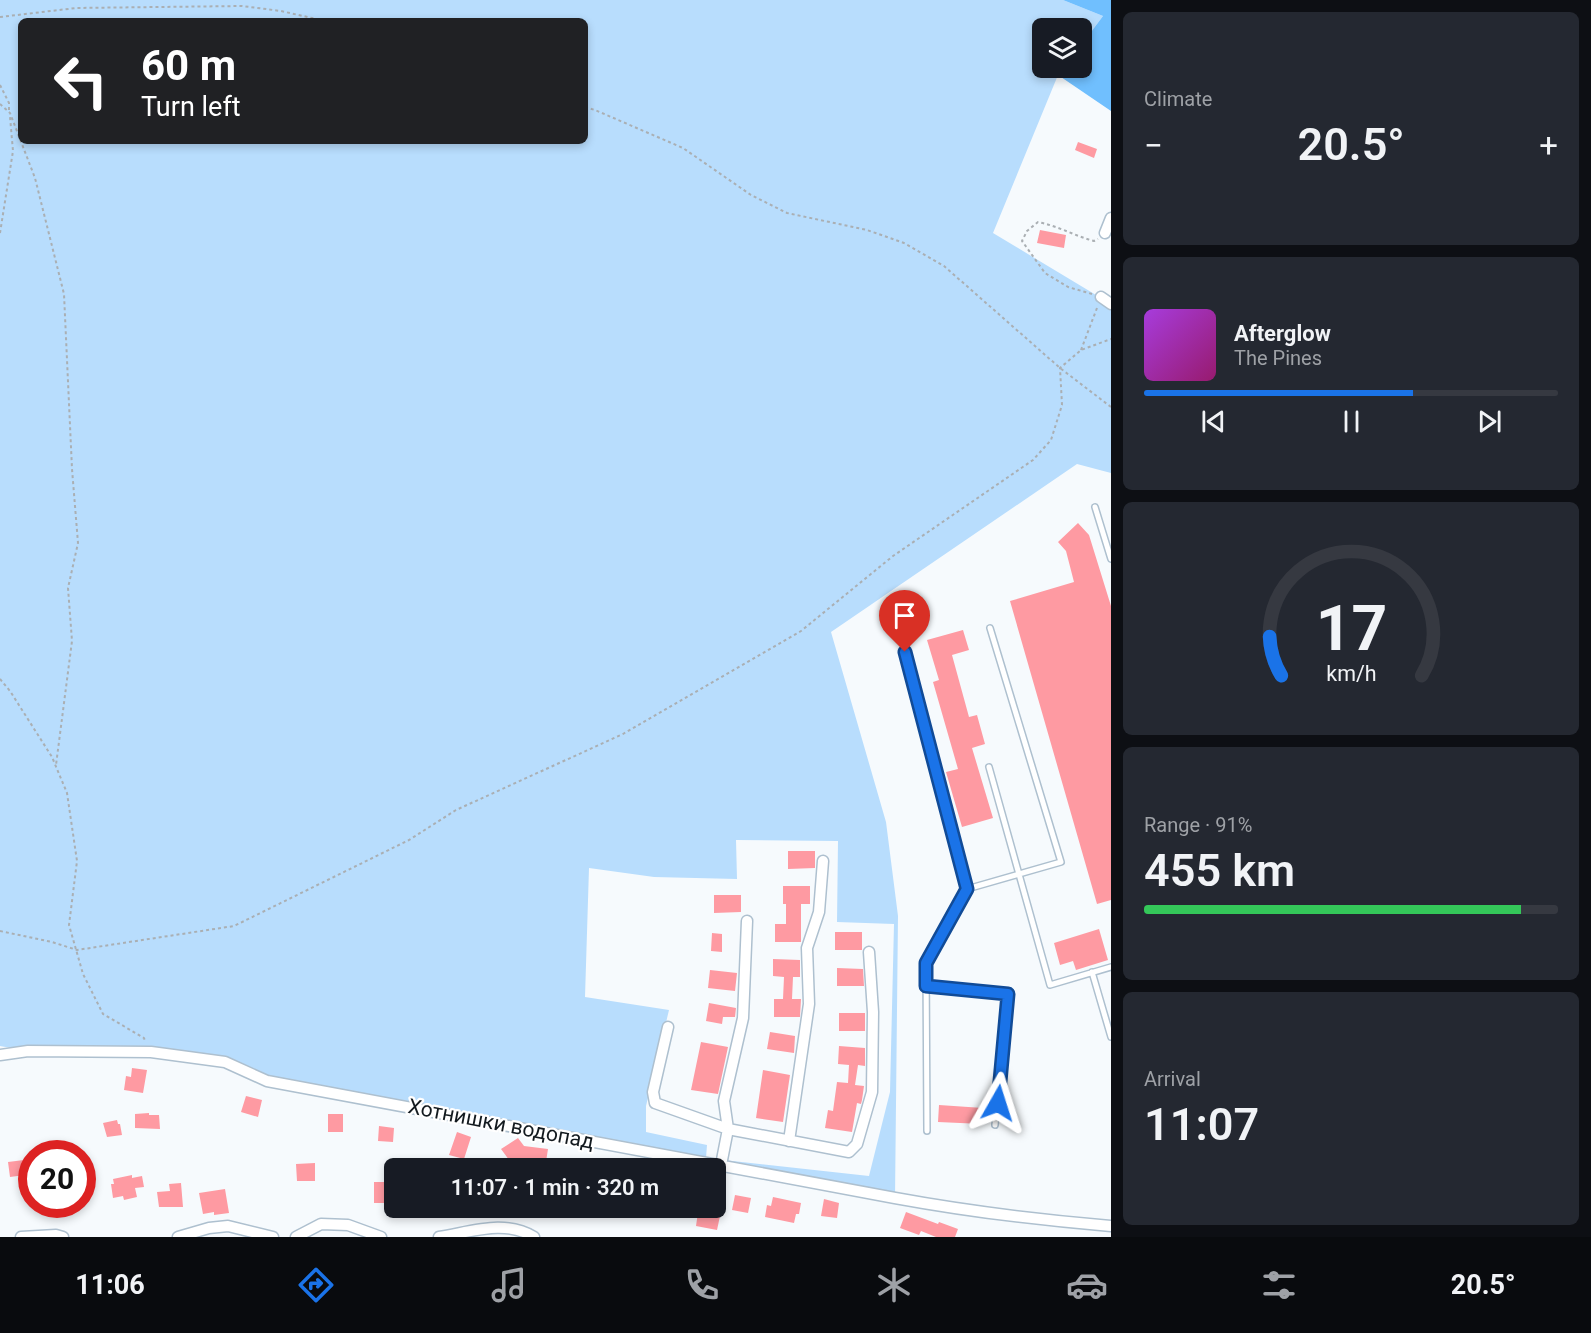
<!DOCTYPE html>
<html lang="en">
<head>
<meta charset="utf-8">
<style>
	body { margin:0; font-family:Roboto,sans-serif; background:#242831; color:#f1f3f6; height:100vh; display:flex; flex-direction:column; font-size:22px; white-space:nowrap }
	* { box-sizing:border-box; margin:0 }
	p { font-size:20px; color:#9ea1a6 }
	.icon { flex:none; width:33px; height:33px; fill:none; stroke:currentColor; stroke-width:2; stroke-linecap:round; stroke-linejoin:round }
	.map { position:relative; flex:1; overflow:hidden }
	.panel { display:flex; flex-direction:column; gap:12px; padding:12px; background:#0d0f14; width:480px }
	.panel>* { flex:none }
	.top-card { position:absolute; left:18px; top:18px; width:570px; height:126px; border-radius:9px; box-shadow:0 3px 9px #0003; background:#202124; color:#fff; overflow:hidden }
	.fabs { position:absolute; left:1032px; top:18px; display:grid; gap:12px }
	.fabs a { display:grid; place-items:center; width:60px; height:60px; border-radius:9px; background:#171b24; box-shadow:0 3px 9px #0003; font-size:30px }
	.speed { position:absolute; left:18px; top:1140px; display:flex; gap:12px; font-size:30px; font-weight:700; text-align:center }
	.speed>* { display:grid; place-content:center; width:78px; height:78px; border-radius:50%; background:#171b24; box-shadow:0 3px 9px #0003; line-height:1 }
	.speed .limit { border:9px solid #d22; background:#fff; color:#111 }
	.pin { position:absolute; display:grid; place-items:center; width:51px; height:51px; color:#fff; margin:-62px -26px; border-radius:50% 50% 50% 0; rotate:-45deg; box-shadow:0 0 6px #0007 }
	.pin .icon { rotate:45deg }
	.me { position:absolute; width:66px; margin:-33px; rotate:6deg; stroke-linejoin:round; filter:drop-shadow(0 0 4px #0008) }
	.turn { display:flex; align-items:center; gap:21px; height:126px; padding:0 24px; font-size:27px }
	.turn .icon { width:78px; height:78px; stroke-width:2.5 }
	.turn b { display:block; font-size:42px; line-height:51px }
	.big { font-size:45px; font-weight:600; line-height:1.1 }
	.panel .card { flex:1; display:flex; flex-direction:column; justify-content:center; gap:9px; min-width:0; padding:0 21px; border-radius:9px; background:#242831 }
	.panel .dial { align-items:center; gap:0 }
	.dial svg { height:156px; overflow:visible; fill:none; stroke:#363941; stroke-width:7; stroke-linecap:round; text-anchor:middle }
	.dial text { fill:#f1f3f6; stroke:none }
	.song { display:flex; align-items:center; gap:18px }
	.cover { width:72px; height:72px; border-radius:9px; background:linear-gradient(135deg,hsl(280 70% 55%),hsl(320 70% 35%)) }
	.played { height:6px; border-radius:3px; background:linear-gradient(90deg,#1a73e8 65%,#363941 65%) }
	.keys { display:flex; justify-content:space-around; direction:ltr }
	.heat { display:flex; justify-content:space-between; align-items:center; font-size:33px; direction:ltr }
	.charge { height:9px; border-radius:4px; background:linear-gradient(90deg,#34c759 91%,#363941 0) }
	.trip { position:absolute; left:384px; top:1158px; width:342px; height:60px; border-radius:9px; background:#171b24; box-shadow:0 3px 9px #0003; font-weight:600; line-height:60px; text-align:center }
	.tab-bar { display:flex; height:96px; justify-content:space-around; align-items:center; background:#090b0e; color:#9ea1a6 }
	.tab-bar .icon { width:42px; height:42px }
	.tab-bar .active { color:#1a73e8 }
	.tab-bar b { font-size:27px; color:#f1f3f6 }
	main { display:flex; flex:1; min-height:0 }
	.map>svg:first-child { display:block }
	.green { fill:#b8ddfd; fill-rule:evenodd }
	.forest { fill:#70bffe }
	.building { fill:#fe9aa2 }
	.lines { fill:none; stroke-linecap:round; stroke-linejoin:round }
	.service-casing { stroke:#aec0cf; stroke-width:8 }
	.minor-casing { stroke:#aec0cf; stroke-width:13 }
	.path { stroke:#aaafb3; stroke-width:2; stroke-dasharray:3 3; stroke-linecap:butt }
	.service { stroke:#fff; stroke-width:5 }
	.minor { stroke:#fff; stroke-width:10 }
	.route-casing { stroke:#114b97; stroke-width:15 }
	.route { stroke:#1a73e8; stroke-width:10 }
	.labels { text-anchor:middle; stroke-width:4.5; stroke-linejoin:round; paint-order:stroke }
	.street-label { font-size:21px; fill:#131a1f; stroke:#fff }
</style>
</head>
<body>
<main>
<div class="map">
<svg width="1111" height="1237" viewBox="0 0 1111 1237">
	<rect width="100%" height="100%" fill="#f6fafd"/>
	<path class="green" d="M0,0H1063L1103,16L1082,44V28H1042V68H1064L1058,75L993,233L1111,304V473L1077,464L831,632L886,822L898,916L895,1198L267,1081L225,1062L151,1052L28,1051L0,1046ZM21,21H585V141H21ZM736,840L838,841L837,922L894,924L890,1092L869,1176L706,1158L707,1145L646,1132V1106L669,1010L585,997L589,868L654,877L737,879Z"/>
	<path class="forest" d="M1063,0H1111V111L1058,75L1064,68H1082V44L1103,16Z"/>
	<path class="building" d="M1078,142L1097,149L1094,158L1075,150Z
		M1040,230L1066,235L1064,248L1037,243Z
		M1078,523L1089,535L1111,606V900L1097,904L1010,601L1074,582L1066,551L1058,542Z
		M963,630L969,650L952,655L969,717L977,715L985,744L972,748L993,818L962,827L946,772L958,769L933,682L939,680L927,640Z
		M788,851H815V868L788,869Z
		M783,886H810V904H801V942H775V924H786V904H783Z
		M714,895H741V912L714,913Z
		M1099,929L1108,960L1076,970L1073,961L1060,965L1054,943Z
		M835,932H862V950H835Z
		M712,933L722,934V952L711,951Z
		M773,959L800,960V977H793L792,999H801L800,1017H774V999H783L784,977L773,976Z
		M837,968L863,969L864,986H837Z
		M710,970L737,973L735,991L708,988Z
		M709,1003L736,1008L735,1017H723L722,1024L706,1021Z
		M839,1013H865V1031H839Z
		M770,1032L795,1036L794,1053L767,1049Z
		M701,1042L728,1047L718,1094L691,1090Z
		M839,1046L865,1048V1066L858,1065L855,1085L864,1086L862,1100L861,1104L857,1103L852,1132L825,1128L828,1110L833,1111L837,1082L848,1083L849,1065L838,1064Z
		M132,1068L147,1070L143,1093L124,1090L126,1076L131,1077Z
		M763,1070L790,1075L783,1122L756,1118Z
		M246,1096L262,1100L258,1117L241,1112Z
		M939,1105L983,1108L982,1124L938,1122Z
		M149,1113V1115H159L160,1129L135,1128V1114Z
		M328,1114H343V1132H328Z
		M117,1120L118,1124H120L122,1135L107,1137L103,1123Z
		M379,1126L394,1128L393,1142L378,1141Z
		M457,1132L471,1137L464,1159L449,1155Z
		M518,1138L524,1146L548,1149L545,1168H511L512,1164L501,1149Z
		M24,1160L25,1175L10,1177L8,1162Z
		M315,1163V1181H297L296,1164Z
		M132,1175V1178L142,1176L144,1187L135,1188L137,1197L124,1200L123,1196L113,1198L111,1184H114L113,1179Z
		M374,1182H394V1203H374Z
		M181,1183L183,1207H159L157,1192L170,1191L169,1184Z
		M225,1189L229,1213L214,1215V1212L203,1214L199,1193Z
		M735,1195L751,1198L748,1213L732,1210Z
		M773,1197L801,1203L799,1214H796L794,1223L765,1217L767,1205L771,1206Z
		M824,1199L839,1203L837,1218L821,1216Z
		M698,1212L720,1216L717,1230L696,1226Z
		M906,1212L938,1224L939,1222L958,1229L955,1237H936L921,1231L919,1235L900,1228Z"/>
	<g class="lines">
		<g class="service-casing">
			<path id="service" d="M1095,507L1111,559
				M905,652L967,889L1061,862L990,628
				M989,767L1050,985L1111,967
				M1092,972L1111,1037
				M926,986L1008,994L995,1125
				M927,1131L926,963L967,889"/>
		</g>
		<g class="minor-casing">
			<path id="minor" d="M1105,233L1111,218
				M1101,297L1111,304
				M668,1027L653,1092L655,1103L728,1129L849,1152L857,1144L872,1092L873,1012L869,952
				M0,1055L28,1051L151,1052L225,1062L267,1081L895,1198C966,1211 1039,1220 1111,1226
				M789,1141L809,1004L807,948L819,912L823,861
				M721,1165L728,1129L724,1101L743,1018L747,921
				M21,1237L56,1235L63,1237
				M178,1237L209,1228L228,1226L273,1237
				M296,1237L321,1224L348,1225L381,1237
				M439,1237C471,1232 505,1219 534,1237"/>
		</g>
		<path class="path" d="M0,17L76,8L242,6L281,11L325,21
			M0,85L9,103V112
			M0,104L10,113L35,178L64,294L72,469L78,543L68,588L72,641L56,765
			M585,107L595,110L683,148L751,195L787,213L867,230L904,243L944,266L1060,368L1111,407
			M0,233L13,151L10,117
			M1092,294L1068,287L1045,273L1022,241L1027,231L1038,222C1058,226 1075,236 1094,241L1098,239
			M1081,350L1097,308
			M0,679L10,691L52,757L67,793L77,861L69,925L83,974L103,1014L144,1038L145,1041
			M0,931L52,942L77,950L234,926L409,840L456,810L623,734L801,631L893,556L1033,460L1051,440L1062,405L1060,368L1081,350L1111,339"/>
		<use href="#service" class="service"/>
		<use href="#minor" class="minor"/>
	</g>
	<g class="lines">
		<g class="route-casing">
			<path id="route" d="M905,652L967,889L926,963V986L1008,994L998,1103"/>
		</g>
		<use href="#route" class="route"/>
	</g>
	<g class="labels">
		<g class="street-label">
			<text transform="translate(501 1124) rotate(11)" y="7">Хотнишки водопад</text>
		</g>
	</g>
</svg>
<div class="fabs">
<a><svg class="icon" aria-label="layers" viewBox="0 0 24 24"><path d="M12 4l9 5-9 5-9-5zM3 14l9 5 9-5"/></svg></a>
</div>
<div class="speed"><div class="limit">20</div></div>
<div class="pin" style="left:905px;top:652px;background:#d93025"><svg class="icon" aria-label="arrive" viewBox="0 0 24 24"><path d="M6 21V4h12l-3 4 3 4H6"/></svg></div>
<svg class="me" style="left:998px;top:1103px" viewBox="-20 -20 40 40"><path d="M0-17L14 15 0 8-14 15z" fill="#1a73e8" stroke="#fff" stroke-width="4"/></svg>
<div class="trip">11:07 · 1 min · 320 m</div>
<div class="top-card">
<div class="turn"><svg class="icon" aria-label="left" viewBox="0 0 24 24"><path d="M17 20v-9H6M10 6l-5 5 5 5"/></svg><div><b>60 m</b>Turn left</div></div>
</div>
</div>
<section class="panel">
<div class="card"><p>Climate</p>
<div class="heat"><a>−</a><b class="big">20.5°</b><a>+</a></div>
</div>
<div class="card">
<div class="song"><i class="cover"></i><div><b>Afterglow</b><p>The Pines</p></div></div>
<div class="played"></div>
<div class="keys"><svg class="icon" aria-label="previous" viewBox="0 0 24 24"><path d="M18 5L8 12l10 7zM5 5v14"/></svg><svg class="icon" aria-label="pause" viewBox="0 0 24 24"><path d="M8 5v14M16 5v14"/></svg><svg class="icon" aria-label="next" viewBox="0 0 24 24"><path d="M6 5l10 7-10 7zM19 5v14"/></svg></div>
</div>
<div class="card dial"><svg viewBox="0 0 100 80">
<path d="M14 69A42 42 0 1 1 86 69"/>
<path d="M14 69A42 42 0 0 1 8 49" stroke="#1a73e8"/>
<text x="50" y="56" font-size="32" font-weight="700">17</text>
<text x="50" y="72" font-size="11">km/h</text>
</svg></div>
<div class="card"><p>Range · 91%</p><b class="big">455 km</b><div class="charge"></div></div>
<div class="card"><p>Arrival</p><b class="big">11:07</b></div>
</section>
</main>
<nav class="tab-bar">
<b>11:06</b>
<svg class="icon active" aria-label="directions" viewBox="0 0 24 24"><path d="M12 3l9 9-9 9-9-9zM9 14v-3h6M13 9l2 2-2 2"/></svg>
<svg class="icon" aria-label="music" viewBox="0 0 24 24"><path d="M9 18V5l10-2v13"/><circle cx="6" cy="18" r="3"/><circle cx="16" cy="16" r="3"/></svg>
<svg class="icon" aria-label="phone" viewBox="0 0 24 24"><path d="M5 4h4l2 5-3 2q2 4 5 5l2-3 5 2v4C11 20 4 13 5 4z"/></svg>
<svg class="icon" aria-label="climate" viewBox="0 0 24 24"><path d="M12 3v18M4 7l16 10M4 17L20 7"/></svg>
<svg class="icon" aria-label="car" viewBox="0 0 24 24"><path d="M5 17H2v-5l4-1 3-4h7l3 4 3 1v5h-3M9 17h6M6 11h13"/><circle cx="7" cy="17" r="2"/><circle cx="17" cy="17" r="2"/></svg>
<svg class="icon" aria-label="filters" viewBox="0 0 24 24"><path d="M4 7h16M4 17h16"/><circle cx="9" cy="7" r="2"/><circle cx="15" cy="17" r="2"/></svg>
<b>20.5°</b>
</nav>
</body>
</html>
